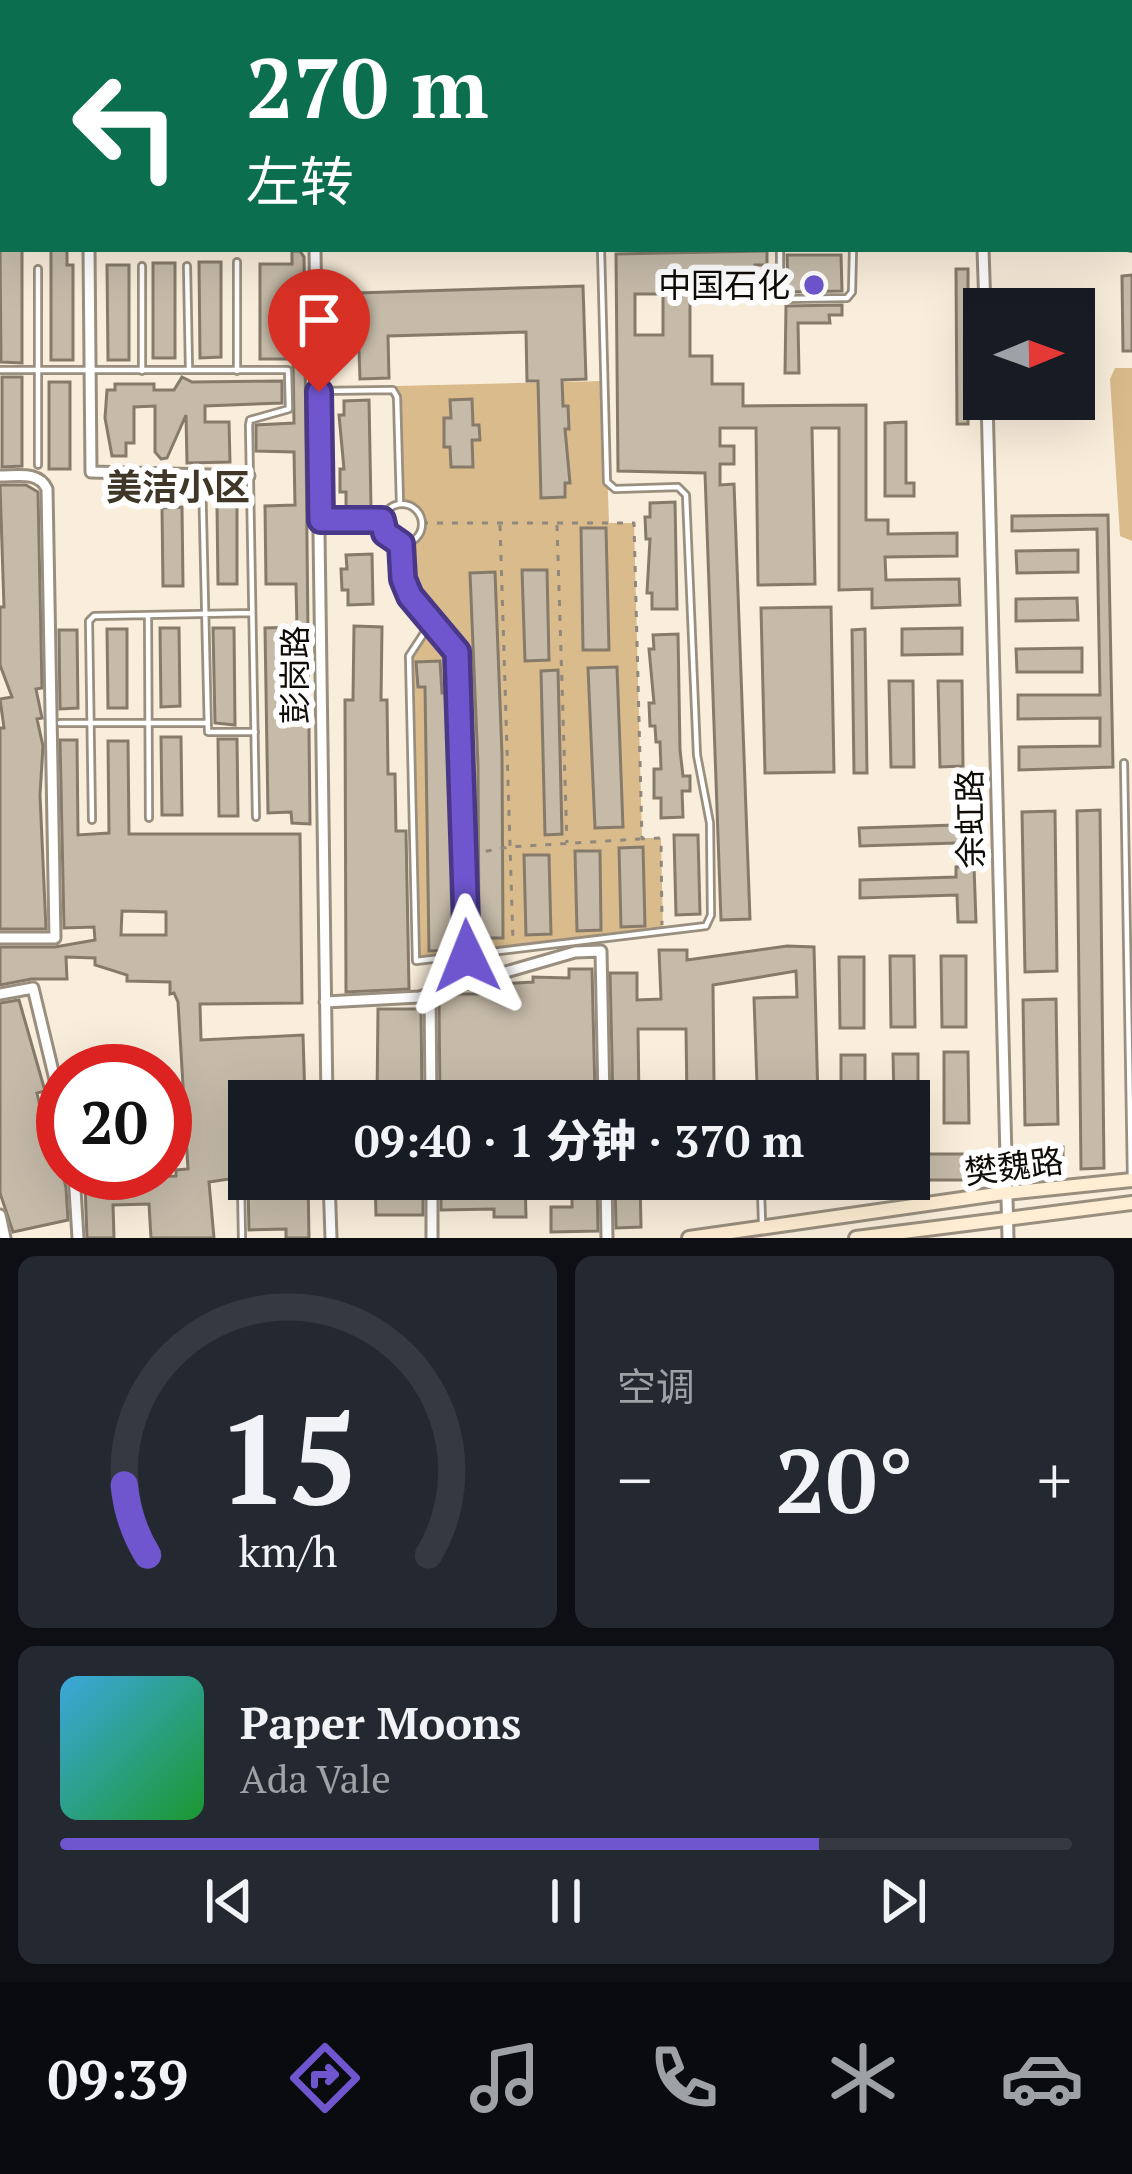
<!DOCTYPE html>
<html lang="zh">
<head>
<meta charset="utf-8">
<style>
	body { margin:0; font-family:"PT Serif","Noto Sans SC",serif; background:#242831; color:#f1f3f6; height:100vh; display:flex; flex-direction:column; font-size:45px; white-space:nowrap }
	* { box-sizing:border-box; margin:0 }
	p { font-size:39px; color:#9ea1a6 }
	.icon { flex:none; width:66px; height:66px; fill:none; stroke:currentColor; stroke-width:2; stroke-linecap:round; stroke-linejoin:round }
	.map { position:relative; height:1238px; overflow:hidden }
	.drawer { display:flex; flex-direction:column; gap:18px; padding:18px; background:#0d0f14; flex:1 }
	.drawer>* { flex:none }
	.hud { position:absolute; left:0px; top:0px; width:1134px; height:252px; box-shadow:0 12px 48px #0002; background:#0b6e4f; color:#fff; overflow:hidden }
	.needle { width:78px; rotate:89deg }
	.fabs { position:absolute; left:963px; top:288px; display:grid; gap:24px }
	.fabs a { display:grid; place-items:center; width:132px; height:132px; border-radius:0px; background:#171b24; box-shadow:0 12px 48px #0002; font-size:60px }
	.speed { position:absolute; left:36px; top:1044px; display:flex; gap:24px; font-size:60px; font-weight:700; text-align:center }
	.speed>* { display:grid; place-content:center; width:156px; height:156px; border-radius:50%; background:#171b24; box-shadow:0 12px 48px #0002; line-height:1 }
	.speed .limit { border:18px solid #d22; background:#fff; color:#111 }
	.pin { position:absolute; display:grid; place-items:center; width:102px; height:102px; color:#fff; margin:-123px -51px; border-radius:50% 50% 50% 0; rotate:-45deg; box-shadow:0 0 12px #0007 }
	.pin .icon { rotate:45deg }
	.me { position:absolute; width:132px; margin:-66px; rotate:358deg; stroke-linejoin:round; filter:drop-shadow(0 0 9px #0008) }
	.turn { display:flex; align-items:center; gap:42px; height:252px; padding:0 48px; font-size:54px }
	.turn .icon { width:156px; height:156px; stroke-width:2.5 }
	.turn b { display:block; font-size:84px; line-height:102px }
	.big { font-size:90px; font-weight:800; line-height:1.1 }
	.drawer .widget { flex:1; display:flex; flex-direction:column; justify-content:center; gap:18px; min-width:0; padding:0 42px; border-radius:18px; background:#242831 }
	.drawer .dial { align-items:center; gap:0 }
	.dial svg { height:312px; overflow:visible; fill:none; stroke:#363941; stroke-width:7; stroke-linecap:round; text-anchor:middle }
	.dial text { fill:#f1f3f6; stroke:none }
	.song { display:flex; align-items:center; gap:36px }
	.cover { width:144px; height:144px; border-radius:18px; background:linear-gradient(135deg,hsl(200 70% 55%),hsl(130 70% 35%)) }
	.played { height:12px; border-radius:6px; background:linear-gradient(90deg,#6f56cf 75%,#363941 75%) }
	.keys { display:flex; justify-content:space-around; direction:ltr }
	.heat { display:flex; justify-content:space-between; align-items:center; font-size:66px; direction:ltr }
	.drawer .tiles { flex:1; display:grid; gap:18px; grid-template-columns:1fr 1fr }
	.widget:last-child { grid-column:span 2 }
	.trip { position:absolute; left:228px; top:1080px; width:702px; height:120px; border-radius:0px; background:#171b24; box-shadow:0 12px 48px #0002; font-weight:800; line-height:120px; text-align:center }
	.menu { display:flex; height:192px; justify-content:space-around; align-items:center; background:#090b0e; color:#9ea1a6 }
	.menu .icon { width:84px; height:84px }
	.menu .active { color:#6f56cf }
	.menu b { font-size:54px; color:#f1f3f6 }
	.map>svg:first-child { display:block }
	.green { fill:#dabb8b }
	.building { fill:#c6bba9; stroke:#867b6b; stroke-width:3; fill-rule:evenodd }
	.lines { fill:none; stroke-linecap:round; stroke-linejoin:round }
	.lane-casing { stroke:#9a8f7e; stroke-width:10 }
	.street-casing { stroke:#9a8f7e; stroke-width:15 }
	.secondary-casing { stroke:#9a8f7e; stroke-width:18 }
	.highway-casing { stroke:#d9d8d7; stroke-width:22 }
	.path { stroke:#90887c; stroke-width:3; stroke-dasharray:6 9; stroke-linecap:butt }
	.lane { stroke:#fff; stroke-width:4.5 }
	.street { stroke:#fff; stroke-width:9 }
	.secondary { stroke:#ffeed3; stroke-width:12 }
	.highway { stroke:#fec76b; stroke-width:16 }
	.route-casing { stroke:#483887; stroke-width:30 }
	.route { stroke:#6f56cf; stroke-width:21 }
	.poi-dot { fill:#6f56cf; stroke:#fff; stroke-width:4.5 }
	.labels { text-anchor:middle; stroke-width:12; stroke-linejoin:round; paint-order:stroke }
	.poi-label { font-size:33px; fill:#100c07; stroke:#fff; text-anchor:end }
	.street-label { font-size:33px; fill:#100c07; stroke:#fff }
	.neighbourhood-label { font-size:36px; font-weight:bold; fill:#403728; stroke:#fff }
</style>
</head>
<body>
<div class="map">
<svg width="1132" height="1238" viewBox="0 0 1132 1238">
	<rect width="100%" height="100%" fill="#f9eddb"/>
	<path class="green" d="M1115,368H1132V541L1120,536L1110,379Z
		M604,381L609,523H634L642,838H661L663,933L416,961L409,656L430,624C410,596 403,578 401,544L418,536L422,523L413,507L400,504L397,398L393,390L396,386Z"/>
	<path class="building" d="M0,249H22V363L1,362Z
		M51,249H67V265H73V360H51Z
		M292,251H300L304,257L310,824L292,823L291,812L268,813L265,628L297,627L296,584H266L265,506L295,505L294,452L256,451V425L294,423L293,359H260V264H292Z
		M767,251V265H755V275H719V296H690V356H712V384H743V406L866,405V520H888V534L957,533V556L885,557L886,580L959,579L960,605L872,608V589L839,590V428H812L815,584L758,585L756,428H720V446H734V464H720V485L734,484L750,919L721,920L705,473L618,471L616,254ZM635,294H663V335H635Z
		M787,255H841L842,291L788,292Z
		M199,262H221V357L200,358Z
		M153,263H175V358H153Z
		M107,265H129V360H108Z
		M956,269H968V424H957Z
		M1132,275V351H1123L1122,276Z
		M583,286L586,379L562,380L563,406H568L569,429H565L570,483H565V497L541,498L538,381H527L526,332L388,336L389,378L360,379L357,293Z
		M1092,293V314H1083L1084,354H1074V309H1036V294Z
		M842,305V315H829L830,323H798L799,373H785L786,306Z
		M2,377H22V466L2,467Z
		M182,377L192,382L282,381V403L205,406V422H229L230,462L187,463L186,415L167,458L161,459L155,452V406L134,407V443H126V456H112L105,418L107,390H115V384H154V390H174Z
		M49,382H70V469H49Z
		M472,399L473,425H479L480,440H472L473,467H451L450,447H444V418H451L450,400Z
		M369,400L371,507L346,508V492H340V469H344L339,415H344V401Z
		M906,422V483H914V496H885V423Z
		M0,485H26L38,492L42,688L36,689L42,718L37,719L43,746L40,795L46,929H0V728H4L0,699L12,697L0,665V607H4Z
		M675,502L677,609H652V593H647L650,539H646L645,517H650V503Z
		M217,506H237V584H218Z
		M182,507L183,586H163L162,508Z
		M1108,515L1113,767L1019,770V747L1100,746V718L1018,719V695H1100L1097,529L1012,531V516Z
		M581,528H606L609,650H583Z
		M1078,550V572L1017,573L1016,551Z
		M372,554L373,604L348,605V590H342L341,569H347L346,555Z
		M522,570H547L549,660L525,661Z
		M495,572L502,755L503,938H479L478,766L470,573Z
		M1077,598L1078,620L1016,621V599Z
		M831,607L834,772L765,773L761,608Z
		M354,626L382,627L381,700H387L388,774H395L396,831H406L409,989L346,992L345,700H353Z
		M160,628H179L180,706L161,707Z
		M213,628H234L235,725L215,723Z
		M962,628V654L902,655V629Z
		M107,629H127V708H108Z
		M865,629L867,773H854L852,630Z
		M59,630H77L78,708L60,709Z
		M678,634L680,750L683,776H690V791H682L683,817L661,818V798H654V769H661L660,742H656L655,726H650L649,703H654L649,649H654L653,635Z
		M1082,648V672H1017L1016,649Z
		M440,661L442,693H450L454,950L429,951L425,687H418L416,662Z
		M617,667L623,827L595,828L588,668Z
		M558,670L562,834L545,835L541,671Z
		M889,681H913L914,767H891Z
		M938,681H962L963,766L940,767Z
		M161,737H181L182,815H162Z
		M218,739H237L238,816H219Z
		M60,740H77L78,835L109,833L108,741H128L129,834H300L302,1003L200,1004L201,1040L303,1035L305,1101H249V1179H308L309,1238H286V1229L249,1230L248,1184L242,1177L209,1182L214,1238H151L149,1204L113,1205L114,1238H87L85,1183L111,1181V1177L176,1176V1170L188,1169L178,1002L174,993L170,994V982L127,981V975L95,965V958L66,957L67,979H31L0,985V947H55L95,940L94,927L64,928ZM122,911L166,912V935H121Z
		M973,791L975,847H957L956,843L860,846L859,828L956,825L955,792Z
		M1100,810L1104,1168L1081,1169L1077,811Z
		M1055,811L1057,971L1025,972L1022,812Z
		M674,835H698L700,914L676,915Z
		M643,847L645,926L621,927L619,848Z
		M575,851H600L601,930L577,931Z
		M524,855H549L551,934L526,935Z
		M974,866L976,922H958L957,895L860,898V880L956,877V867Z
		M787,946L814,947L818,1101H795L790,1084H757L754,998L797,997L796,971L713,985L714,1082H709L710,1101H687L686,1029H638L639,1101H613L610,973H637V1000L661,999L659,950H687V960Z
		M890,956H914L915,1027H891Z
		M941,956H966V1027H942Z
		M839,957H864V1028H840Z
		M569,969H592L595,1094H562V1101H440L439,1001L460,994H497V984L533,982V977L569,978Z
		M1056,999L1058,1124L1025,1125L1023,1000Z
		M19,1000L45,1091L37,1093L43,1120L51,1119L66,1188L68,1220L13,1232L0,1193V1003Z
		M378,1009H421L422,1099L377,1101Z
		M944,1052H968L969,1123H944Z
		M893,1054H918V1125H909V1101H894Z
		M841,1055H865V1101H841Z
		M1063,1147V1168L1025,1169V1148Z
		M909,1154H966V1180H909Z
		M375,1179H423V1215H376Z
		M441,1179H525L526,1217H494V1209L441,1210Z
		M572,1179H597L598,1231L551,1232V1207H572Z
		M615,1179H640L641,1227L616,1228Z"/>
	<g class="lines">
		<g class="lane-casing">
			<path id="lane" d="M415,0V3
				M512,0V3
				M735,0V3
				M85,3L89,0
				M0,4H3
				M780,249V294L786,299L847,298L852,292L853,249
				M142,266V371
				M187,266L189,369
				M0,370H288L289,409L250,420L249,425L256,817
				M237,371V262
				M319,391L393,390L397,397L400,504
				M38,465V269
				M202,476L208,732H255
				M382 524a20 20 0 1 1 40 0a20 20 0 1 1-40 0Z
				M322,520H382
				M322,527H382
				M401,544C403,577 408,598 430,624L409,656L416,961L706,926L711,915L710,823L697,755L686,495L678,487L615,489L607,482L601,249
				M148,615L149,818
				M430,624L451,641L459,668L467,955
				M60,723H207
				M1124,763L1131,1177
				M92,820L89,621L94,616L252,613
				M721,1101V1091L788,1090V1101
				M723,1179V1192L790,1191V1179
				M241,1184L242,1238
				M761,1191L762,1222"/>
		</g>
		<g class="street-casing">
			<path id="street" d="M1028,0L1030,3
				M267,3V0
				M1102,3L1103,0
				M89,249L91,472L249,476
				M315,249L327,1101
				M983,249L985,309
				M987,399L1008,1238
				M0,476C18,476 39,471 47,489L55,938H0
				M0,994L33,988L63,1113
				M430,994L431,1101
				M325,1002L419,997L575,952L601,951L604,1101
				M74,1173L78,1238
				M329,1179L331,1238
				M432,1179V1238
				M606,1179L607,1238
				M0,1215L5,1238"/>
		</g>
		<g class="secondary-casing">
			<path id="secondary" d="M0,172H3
				M1131,189H1132
				M0,232H3
				M1131,244H1132
				M689,1238L997,1194L1132,1180
				M856,1238L1132,1203"/>
		</g>
		<g class="highway-casing">
			<path id="highway" d="M0,193H3
				M1131,208H1132
				M0,215H3
				M1131,232H1132"/>
		</g>
		<path class="path" d="M12,0L13,3
			M26,0V3
			M422,523H634L642,839L661,838L662,925
			M500,525L513,941
			M557,525L567,843
			M471,854L509,847L640,839"/>
		<use href="#lane" class="lane"/>
		<use href="#street" class="street"/>
		<use href="#secondary" class="secondary"/>
		<use href="#highway" class="highway"/>
	</g>
	<g class="lines">
		<g class="route-casing">
			<path id="route" d="M319,392L321,520H382L385,533L401,544L403,579L410,596L457,652L467,956"/>
		</g>
		<use href="#route" class="route"/>
	</g>
	<circle class="poi-dot" cx="814" cy="285" r="12"/>
	<g class="labels">
		<g class="poi-label">
			<text x="790" y="297">中国石化</text>
		</g>
		<g class="street-label">
			<text transform="translate(295 675) rotate(-90)" y="12">彭岗路</text>
			<text transform="translate(970 819) rotate(-91)" y="12">余虹路</text>
			<text transform="translate(1014 1166) rotate(-7)" y="12">樊魏路</text>
		</g>
		<g class="neighbourhood-label">
			<text x="178" y="500">美洁小区</text>
		</g>
	</g>
</svg>
<div class="fabs">
<a><svg class="needle" viewBox="-14 -14 28 28"><path d="M0-13l5 13h-10z" fill="#e53935"/><path d="M0 13l5-13h-10z" fill="#9ea1a6"/></svg></a>
</div>
<div class="speed"><div class="limit">20</div></div>
<div class="pin" style="left:319px;top:392px;background:#d93025"><svg class="icon" aria-label="arrive" viewBox="0 0 24 24"><path d="M6 21V4h12l-3 4 3 4H6"/></svg></div>
<svg class="me" style="left:467px;top:956px" viewBox="-20 -20 40 40"><path d="M0-17L14 15 0 8-14 15z" fill="#6f56cf" stroke="#fff" stroke-width="4"/></svg>
<div class="trip">09:40 · 1 分钟 · 370 m</div>
<div class="hud">
<div class="turn"><svg class="icon" aria-label="left" viewBox="0 0 24 24"><path d="M17 20v-9H6M10 6l-5 5 5 5"/></svg><div><b>270 m</b>左转</div></div>
</div>
</div>
<section class="drawer">
<div class="tiles">
<div class="widget dial"><svg viewBox="0 0 100 80">
<path d="M14 69A42 42 0 1 1 86 69"/>
<path d="M14 69A42 42 0 0 1 8 51" stroke="#6f56cf"/>
<text x="50" y="56" font-size="32" font-weight="700">15</text>
<text x="50" y="72" font-size="11">km/h</text>
</svg></div>
<div class="widget"><p>空调</p>
<div class="heat"><a>−</a><b class="big">20°</b><a>+</a></div>
</div>
<div class="widget">
<div class="song"><i class="cover"></i><div><b>Paper Moons</b><p>Ada Vale</p></div></div>
<div class="played"></div>
<div class="keys"><svg class="icon" aria-label="previous" viewBox="0 0 24 24"><path d="M18 5L8 12l10 7zM5 5v14"/></svg><svg class="icon" aria-label="pause" viewBox="0 0 24 24"><path d="M8 5v14M16 5v14"/></svg><svg class="icon" aria-label="next" viewBox="0 0 24 24"><path d="M6 5l10 7-10 7zM19 5v14"/></svg></div>
</div>
</div>
</section>
<nav class="menu">
<b>09:39</b>
<svg class="icon active" aria-label="directions" viewBox="0 0 24 24"><path d="M12 3l9 9-9 9-9-9zM9 14v-3h6M13 9l2 2-2 2"/></svg>
<svg class="icon" aria-label="music" viewBox="0 0 24 24"><path d="M9 18V5l10-2v13"/><circle cx="6" cy="18" r="3"/><circle cx="16" cy="16" r="3"/></svg>
<svg class="icon" aria-label="phone" viewBox="0 0 24 24"><path d="M5 4h4l2 5-3 2q2 4 5 5l2-3 5 2v4C11 20 4 13 5 4z"/></svg>
<svg class="icon" aria-label="climate" viewBox="0 0 24 24"><path d="M12 3v18M4 7l16 10M4 17L20 7"/></svg>
<svg class="icon" aria-label="car" viewBox="0 0 24 24"><path d="M5 17H2v-5l4-1 3-4h7l3 4 3 1v5h-3M9 17h6M6 11h13"/><circle cx="7" cy="17" r="2"/><circle cx="17" cy="17" r="2"/></svg>
</nav>
</body>
</html>
